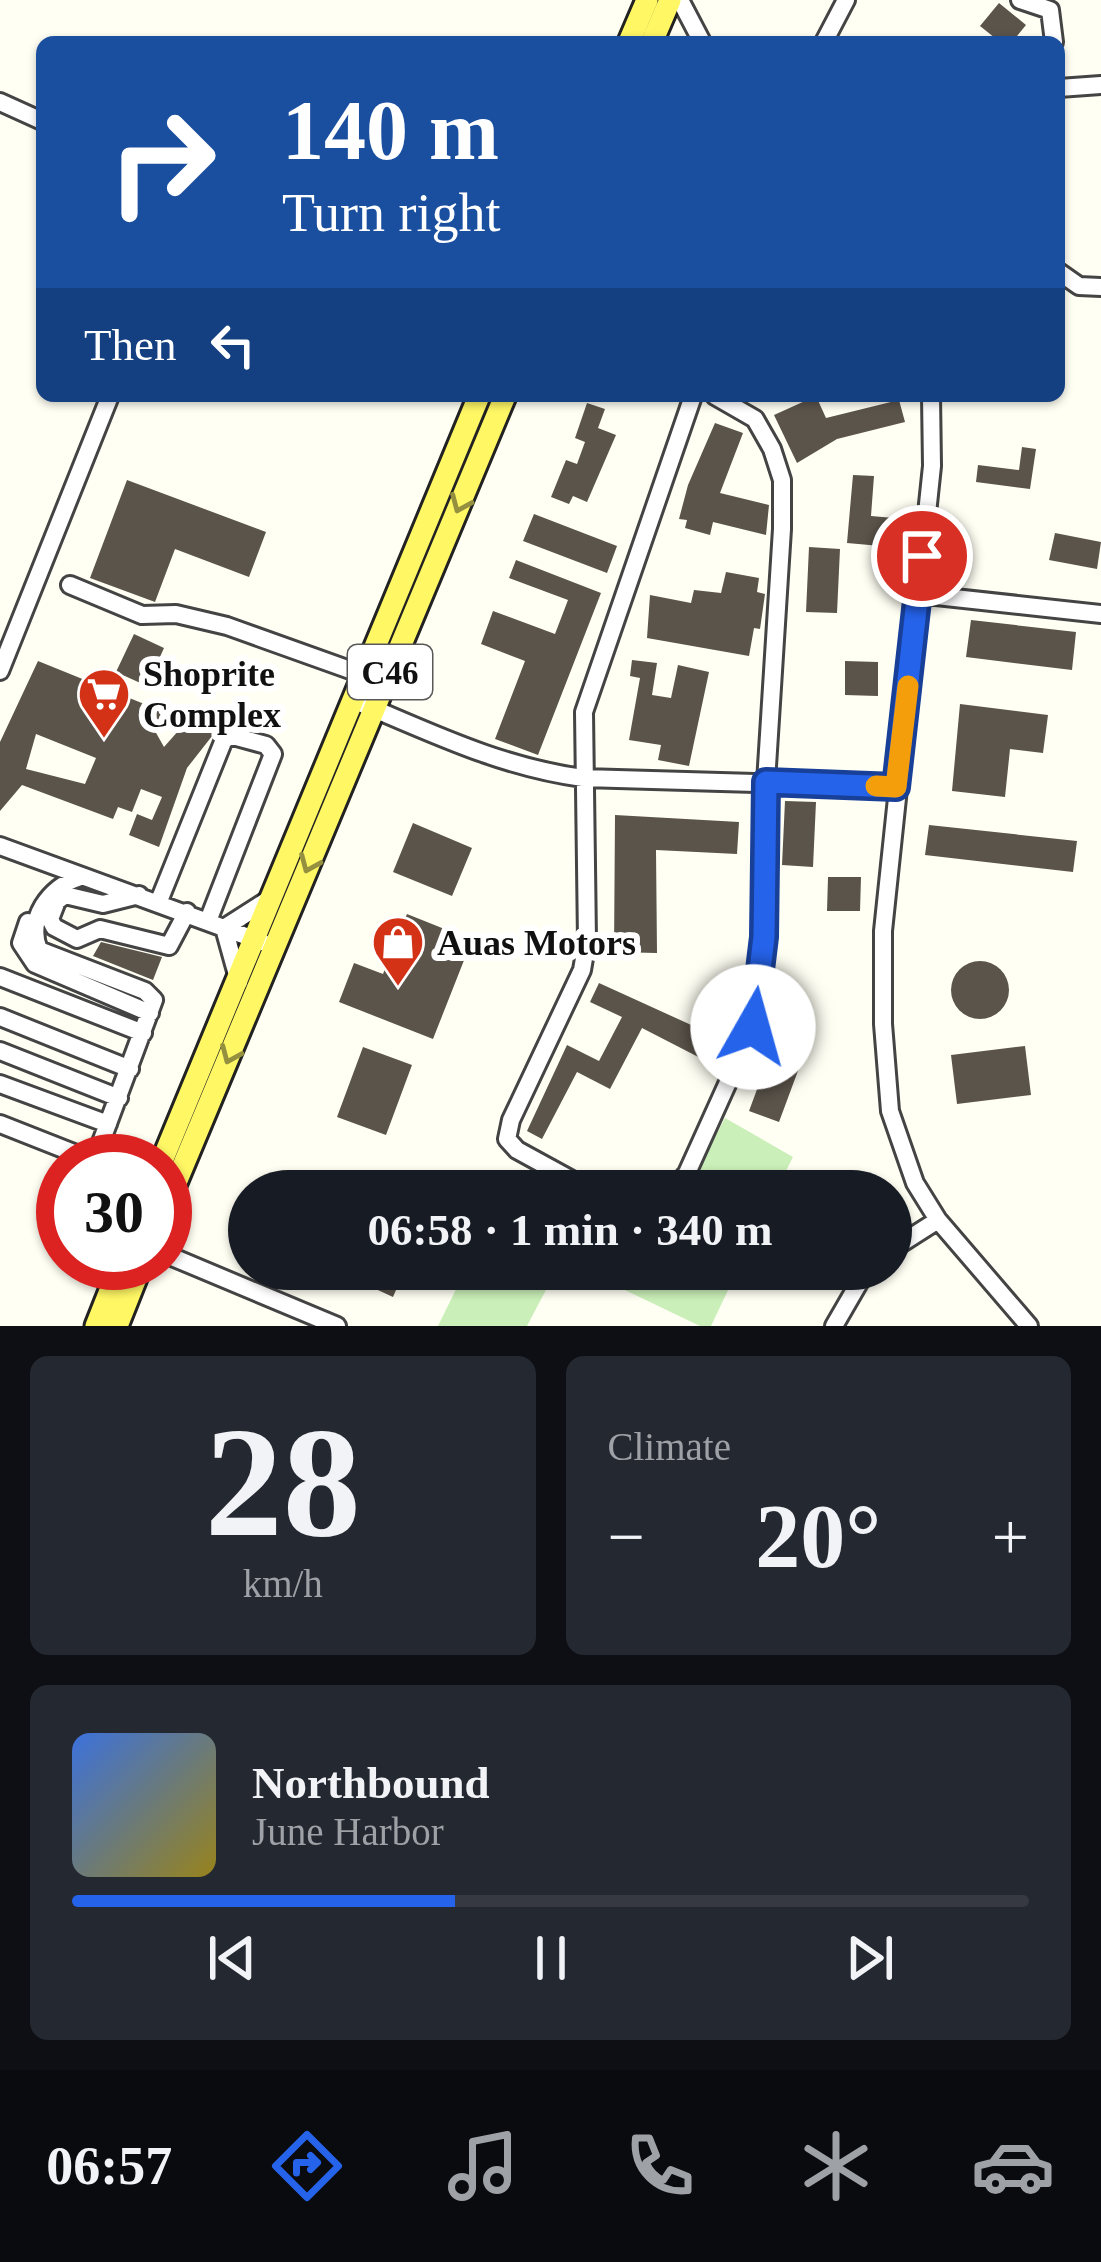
<!DOCTYPE html>
<html lang="en">
<head>
<meta charset="utf-8">
<style>
	body { margin:0; font-family:"Times New Roman",serif; background:#242831; color:#f1f3f6; height:100vh; display:flex; flex-direction:column; font-size:45px; white-space:nowrap }
	* { box-sizing:border-box; margin:0 }
	p { font-size:39px; color:#9ea1a6 }
	.icon { flex:none; width:66px; height:66px; fill:none; stroke:currentColor; stroke-width:2; stroke-linecap:round; stroke-linejoin:round }
	.map { position:relative; height:1326px; overflow:hidden }
	.panel { display:flex; flex-direction:column; gap:30px; padding:30px; background:#0d0f14; flex:1 }
	.panel>* { flex:none }
	.guide { position:absolute; left:36px; top:36px; width:1029px; height:366px; border-radius:18px; box-shadow:0 3px 9px #0004; background:#1a4fa0; color:#fff; overflow:hidden }
	.speed { position:absolute; left:36px; top:1134px; display:flex; gap:24px; font-size:60px; font-weight:700; text-align:center }
	.speed>* { display:grid; place-content:center; width:156px; height:156px; border-radius:50%; background:#171b24; box-shadow:0 3px 9px #0004; line-height:1 }
	.speed .limit { border:18px solid #d22; background:#fff; color:#111 }
	.pin { position:absolute; display:grid; place-items:center; width:102px; height:102px; color:#fff; margin:-51px; border:6px solid #fff; border-radius:50%; box-shadow:0 3px 12px #0007 }
	.me { position:absolute; width:132px; margin:-66px; rotate:7deg; stroke-linejoin:round; filter:drop-shadow(0 0 9px #0008) }
	.turn { display:flex; align-items:center; gap:42px; height:252px; padding:0 48px; font-size:54px }
	.turn .icon { width:156px; height:156px; stroke-width:2.5 }
	.turn b { display:block; font-size:84px; line-height:102px }
	.then { display:flex; align-items:center; height:114px; padding:0 48px; background:#0003; gap:24px; font-size:45px }
	.big { font-size:90px; font-weight:800; line-height:1.1 }
	.panel .widget { flex:1; display:flex; flex-direction:column; justify-content:center; gap:18px; min-width:0; padding:0 42px; border-radius:18px; background:#242831 }
	.panel .dial { align-items:center; gap:0 }
	.dial b { font-size:156px; line-height:1 }
	.song { display:flex; align-items:center; gap:36px }
	.cover { width:144px; height:144px; border-radius:18px; background:linear-gradient(135deg,hsl(220 70% 55%),hsl(50 70% 35%)) }
	.played { height:12px; border-radius:6px; background:linear-gradient(90deg,#2563eb 40%,#363941 40%) }
	.keys { display:flex; justify-content:space-around; direction:ltr }
	.heat { display:flex; justify-content:space-between; align-items:center; font-size:66px; direction:ltr }
	.panel .tiles { flex:1; display:grid; gap:30px; grid-template-columns:1fr 1fr }
	.widget:last-child { grid-column:span 2 }
	.trip { position:absolute; left:228px; top:1170px; width:684px; height:120px; border-radius:60px; background:#171b24; box-shadow:0 3px 9px #0004; font-weight:800; line-height:120px; text-align:center }
	.tabs { display:flex; height:192px; justify-content:space-around; align-items:center; background:#090b0e; color:#9ea1a6 }
	.tabs .icon { width:84px; height:84px }
	.tabs .active { color:#2563eb }
	.tabs b { font-size:54px; color:#f1f3f6 }
	.map>svg:first-child { display:block }
	.green { fill:#caefb8 }
	.building { fill:#5b544b; fill-rule:evenodd }
	.lines { fill:none; stroke-linecap:round; stroke-linejoin:round }
	.minor-casing { stroke:#444; stroke-width:22 }
	.major-casing { stroke:#222; stroke-width:27 }
	.minor { stroke:#fff; stroke-width:16 }
	.major { stroke:#fff764; stroke-width:21 }
	.oneway { stroke:#94903f }
	.route-casing { stroke:#184099; stroke-width:30 }
	.route { stroke:#2563eb; stroke-width:21 }
	.slow { stroke:#f59e0b; stroke-width:21 }
	.labels { text-anchor:middle; stroke-width:12; stroke-linejoin:round; paint-order:stroke }
	.shield { fill:#fff; stroke:#585858; stroke-width:3 }
	.shield-label { font-size:33px; font-weight:bold; fill:#111 }
	.poi-label { font-size:36px; font-weight:bold; fill:#111; stroke:#fff; text-anchor:start }
</style>
</head>
<body>
<div class="map">
<svg width="1101" height="1326" viewBox="0 0 1101 1326">
	<rect width="100%" height="100%" fill="#fffff4"/>
	<path class="green" d="M725,1118L793,1157L776,1191H686Z
		M466,1269H557L527,1326H438Z
		M581,1269H738L711,1326H700Z"/>
	<path class="building" d="M999,3L1026,25L1012,42H1000L980,26Z
		M816,396L826,418L899,400L905,422L837,439L797,463L774,415Z
		M587,403L605,409L598,428L616,435L587,502L573,496L569,504L551,497L566,460L577,464L585,442L575,438Z
		M715,423L743,433L720,493L769,505L766,535L713,522L710,535L685,528L687,520L679,519L688,485Z
		M1022,447L1036,449L1030,489L976,482L978,465L1019,470Z
		M853,475L874,476L871,516L905,519L903,548L847,543Z
		M127,480L266,532L249,577L175,549L155,602L90,578Z
		M534,514L617,546L607,573L523,541Z
		M1055,533L1101,542L1097,569L1049,560Z
		M809,547L840,549L837,613L806,612Z
		M516,560L601,593L538,755L495,739L525,661L481,644L493,611L555,634L568,600L509,578Z
		M726,572L759,578L757,592L765,594L760,629L754,628L749,656L647,638L650,595L691,603L694,590L721,593Z
		M971,620L1076,632L1072,670L966,657Z
		M134,634L164,648L147,686L116,672Z
		M632,660L657,663L652,695L671,698L678,665L709,672L689,766L658,760L661,745L629,740L640,678L630,676Z
		M38,661L164,712L155,731L164,747L187,721L193,724L197,714L216,731L187,768L159,847L129,835L137,814L152,820L162,797L141,789L132,812L118,807L113,819L22,785L0,811V742ZM36,734L96,758L85,784L26,769Z
		M845,661L878,662V696L845,695Z
		M960,704L1048,715L1043,753L1010,749L1005,797L952,791Z
		M785,801L816,802L813,867L782,865Z
		M615,815L739,822L737,854L656,850L657,953L614,952Z
		M413,823L472,848L452,896L393,872Z
		M929,825L1077,841L1073,872L925,855Z
		M828,877H861L860,911H827Z
		M407,914L472,940L433,1039L339,1002L354,963L383,974Z
		M101,942L162,957L153,980L93,956Z
		M951 990a29 29 0 1 1 58 0a29 29 0 1 1-58 0Z
		M599,983L722,1039L710,1063L642,1028L610,1089L577,1072L542,1139L527,1131L567,1045L599,1061L622,1017L590,1002Z
		M1025,1046L1031,1095L957,1104L951,1055Z
		M363,1047L412,1065L386,1135L337,1117Z
		M772,1049L802,1060L779,1122L749,1111Z
		M374,1269H405L393,1297L367,1285Z"/>
	<g class="lines">
		<g class="minor-casing">
			<path id="minor" d="M680,0L702,42
				M1020,0L1050,10L1054,42
				M824,42L846,0
				M1059,88L1101,85
				M0,102L42,121
				M1059,272L1079,286L1101,287
				M931,396L932,466L883,931V1024L890,1111L915,1183L938,1220L1029,1326
				M70,585L142,615L176,614L227,626L364,675
				M918,594L1101,614
				M0,671L110,396
				M353,700C430,732 500,767 583,778L896,787
				M0,846L262,942
				M78,878C50,887 26,919 39,950L145,991L154,1000L94,1161
				M139,895L103,904L65,895L57,901L50,919L54,927L77,939L100,929L169,946L187,912
				M159,901L223,742L229,735L266,745L273,754L208,921
				M28,922L21,943L35,964L150,1013
				M0,977L143,1033
				M239,982L224,928L271,898
				M0,1017L130,1069
				M0,1051L119,1098
				M0,1084L108,1124
				M0,1124L94,1161
				M592,1191L517,1150L507,1139L511,1120L582,970L587,941L584,712L693,396
				M672,1191L687,1173L753,1027L764,937L766,782L782,529V480L772,449L755,419L715,396
				M891,1250L938,1220
				M165,1254L337,1326
				M834,1326L867,1269"/>
		</g>
		<g class="major-casing">
			<path id="major" d="M629,42L647,0
				M652,42L670,0
				M162,1161L479,396
				M165,1209L505,396
				M96,1326L121,1263
				M117,1326L142,1263"/>
		</g>
		<use href="#minor" class="minor"/>
		<use href="#major" class="major"/>
	</g>
	<defs><path id="oneway-chevron" d="M-2-3.5L2.5 0L-2 3.5" fill="none" stroke-width="1.6" stroke-linecap="round" stroke-linejoin="round" transform="scale(3)"/></defs>
	<g class="oneway">
		<use href="#oneway-chevron" transform="translate(460 504) rotate(113)"/>
		<use href="#oneway-chevron" transform="translate(309 864) rotate(113)"/>
		<use href="#oneway-chevron" transform="translate(230 1055) rotate(113)"/>
	</g>
	<g class="lines">
		<g class="route-casing">
			<path id="route" d="M753,1027L764,937L766,782L896,787L922,556"/>
		</g>
		<use href="#route" class="route"/>
		<path class="slow" d="M876,786L896,787L908,686"/>
	</g>
	<defs>
		<g id="supermarket-pin" transform="scale(2.7)"><path d="M0 17L-7.5 6A9.5 9.5 0 1 1 7.5 6Z" fill="#d33217" stroke="#fff"/><path d="M-6-5.5h2.5l.6 2H6L4.5 2H-2.5L-4.4-4H-6ZM-1.5 3.2a1.3 1.3 0 1 0 .1 0ZM3 3.2a1.3 1.3 0 1 0 .1 0Z" fill="#fff"/></g>
		<g id="shop-pin" transform="scale(2.7)"><path d="M0 17L-7.5 6A9.5 9.5 0 1 1 7.5 6Z" fill="#d33217" stroke="#fff"/><path d="M-5-2.5h2.3a2.7 3.5 0 0 1 5.4 0H5L5.5 6h-11ZM-1.5-2.5h3a1.5 2.3 0 0 0-3 0Z" fill="#fff"/></g>
	</defs>
	<g fill-rule="evenodd">
		<use href="#supermarket-pin" x="104" y="694"/>
		<use href="#shop-pin" x="398" y="942"/>
	</g>
	<g class="labels">
		<rect class="shield" x="348" y="645" width="84" height="54" rx="9"/>
		<g class="shield-label">
			<text x="390" y="684">C46</text>
		</g>
		<g class="poi-label">
			<text x="143" y="686">Shoprite<tspan x="143" dy="41">Complex</tspan></text>
			<text x="437" y="955">Auas Motors</text>
		</g>
	</g>
</svg>
<div class="speed"><div class="limit">30</div></div>
<div class="pin" style="left:922px;top:556px;background:#d93025"><svg class="icon" aria-label="arrive" viewBox="0 0 24 24"><path d="M6 21V4h12l-3 4 3 4H6"/></svg></div>
<svg class="me" style="left:753px;top:1027px" viewBox="-20 -20 40 40"><circle r="19" fill="#fff"/><path d="M0-13L10 11 0 6-10 11z" fill="#2563eb"/></svg>
<div class="trip">06:58 · 1 min · 340 m</div>
<div class="guide">
<div class="turn"><svg class="icon" aria-label="right" viewBox="0 0 24 24"><path d="M7 20v-9h11M14 6l5 5-5 5"/></svg><div><b>140 m</b>Turn right</div></div>
<div class="then">Then<svg class="icon" aria-label="left" viewBox="0 0 24 24"><path d="M17 20v-9H6M10 6l-5 5 5 5"/></svg></div>
</div>
</div>
<section class="panel">
<div class="tiles">
<div class="widget dial"><b>28</b><p>km/h</p></div>
<div class="widget"><p>Climate</p>
<div class="heat"><a>−</a><b class="big">20°</b><a>+</a></div>
</div>
<div class="widget">
<div class="song"><i class="cover"></i><div><b>Northbound</b><p>June Harbor</p></div></div>
<div class="played"></div>
<div class="keys"><svg class="icon" aria-label="previous" viewBox="0 0 24 24"><path d="M18 5L8 12l10 7zM5 5v14"/></svg><svg class="icon" aria-label="pause" viewBox="0 0 24 24"><path d="M8 5v14M16 5v14"/></svg><svg class="icon" aria-label="next" viewBox="0 0 24 24"><path d="M6 5l10 7-10 7zM19 5v14"/></svg></div>
</div>
</div>
</section>
<nav class="tabs">
<b>06:57</b>
<svg class="icon active" aria-label="directions" viewBox="0 0 24 24"><path d="M12 3l9 9-9 9-9-9zM9 14v-3h6M13 9l2 2-2 2"/></svg>
<svg class="icon" aria-label="music" viewBox="0 0 24 24"><path d="M9 18V5l10-2v13"/><circle cx="6" cy="18" r="3"/><circle cx="16" cy="16" r="3"/></svg>
<svg class="icon" aria-label="phone" viewBox="0 0 24 24"><path d="M5 4h4l2 5-3 2q2 4 5 5l2-3 5 2v4C11 20 4 13 5 4z"/></svg>
<svg class="icon" aria-label="climate" viewBox="0 0 24 24"><path d="M12 3v18M4 7l16 10M4 17L20 7"/></svg>
<svg class="icon" aria-label="car" viewBox="0 0 24 24"><path d="M5 17H2v-5l4-1 3-4h7l3 4 3 1v5h-3M9 17h6M6 11h13"/><circle cx="7" cy="17" r="2"/><circle cx="17" cy="17" r="2"/></svg>
</nav>
</body>
</html>
